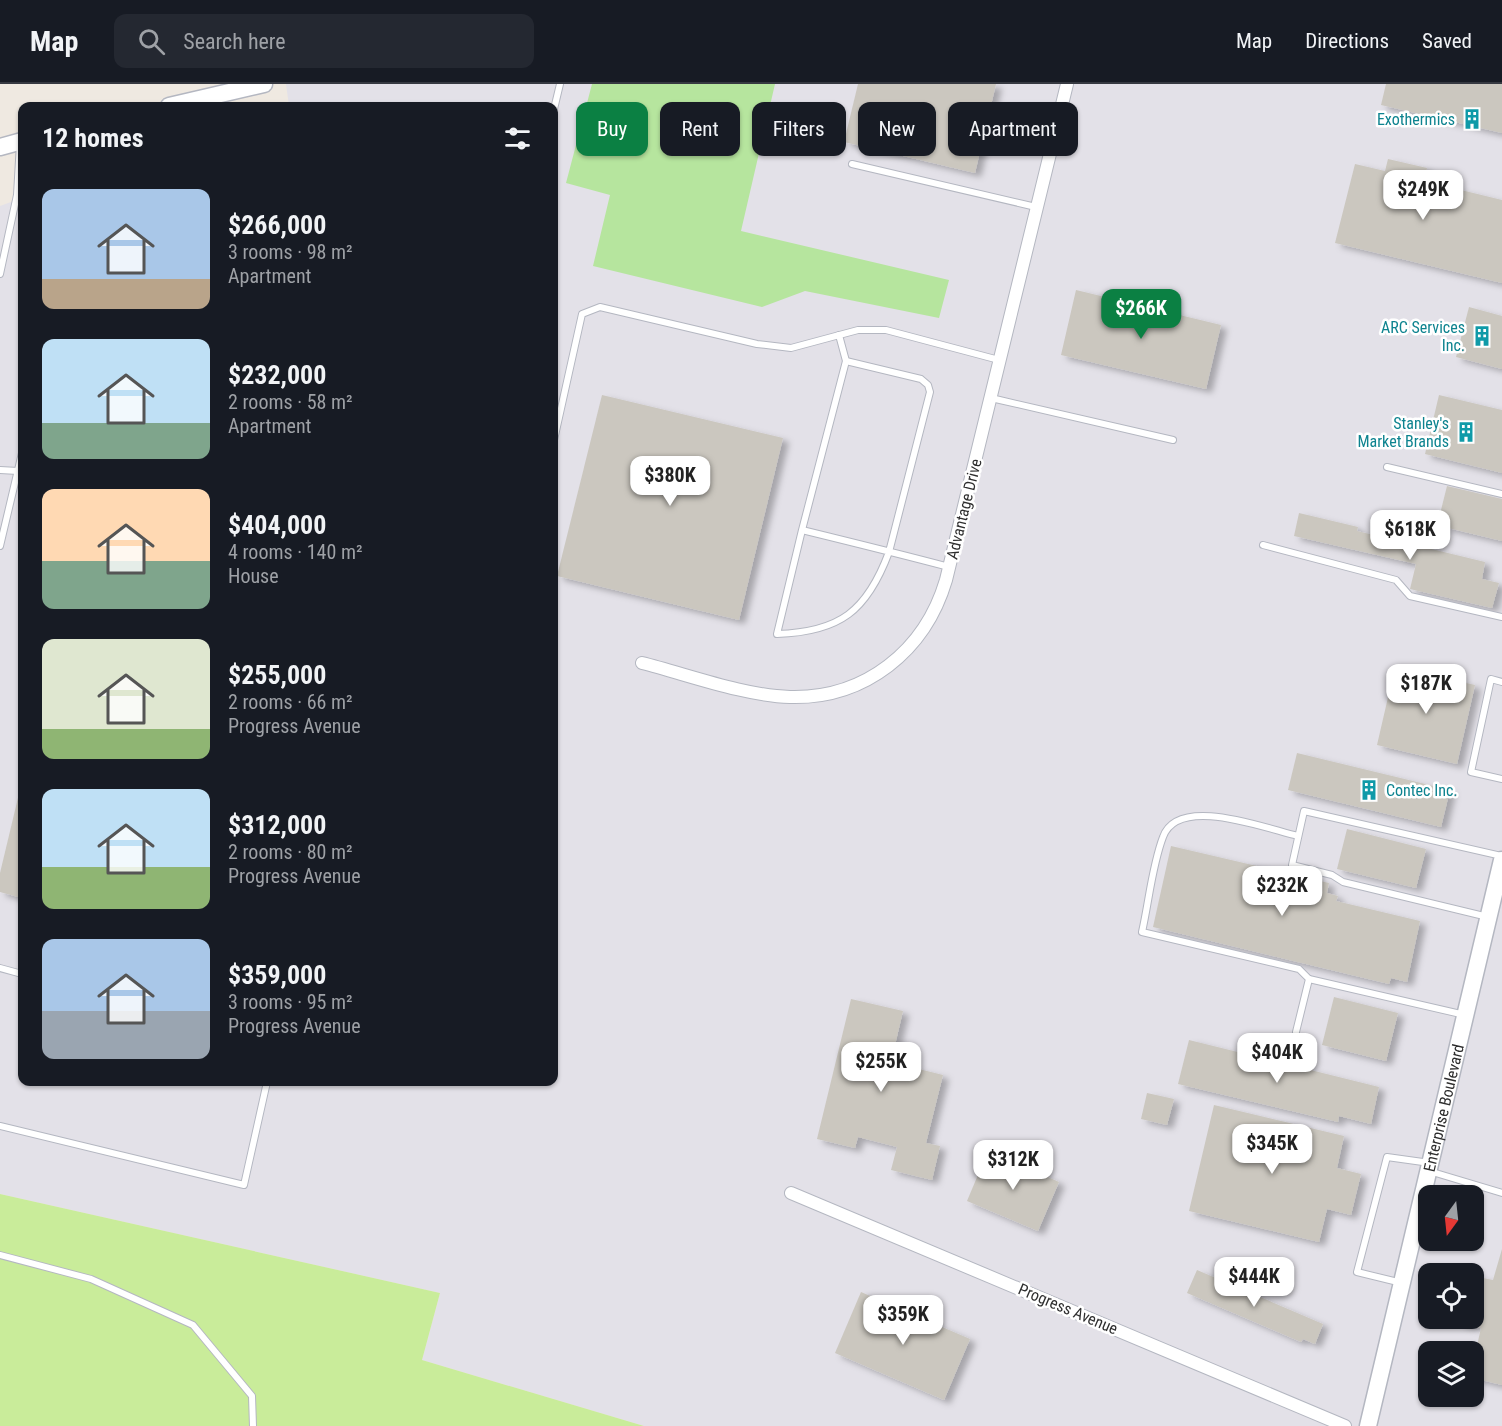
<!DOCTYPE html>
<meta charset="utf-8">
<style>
body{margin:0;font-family:"Roboto Condensed",sans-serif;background:#242831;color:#f1f3f6;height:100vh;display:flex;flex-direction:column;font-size:22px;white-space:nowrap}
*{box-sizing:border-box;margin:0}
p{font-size:20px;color:#9ea1a6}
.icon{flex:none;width:33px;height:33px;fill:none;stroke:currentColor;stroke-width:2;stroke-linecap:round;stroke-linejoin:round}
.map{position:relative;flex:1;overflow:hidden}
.sheet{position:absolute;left:18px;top:18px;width:540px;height:984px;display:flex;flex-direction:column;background:#171b24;border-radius:12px;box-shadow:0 2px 4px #0004}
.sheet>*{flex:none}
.banner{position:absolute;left:576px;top:18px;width:570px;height:54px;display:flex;gap:12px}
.needle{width:39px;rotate:195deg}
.tools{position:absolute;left:1418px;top:1101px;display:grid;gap:12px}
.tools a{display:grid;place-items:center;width:66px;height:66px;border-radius:12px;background:#171b24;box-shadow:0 2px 4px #0004;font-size:30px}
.price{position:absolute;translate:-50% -51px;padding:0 14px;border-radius:12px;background:#fff;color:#222;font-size:20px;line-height:39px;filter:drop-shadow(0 2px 3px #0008)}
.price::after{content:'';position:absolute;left:50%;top:36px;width:18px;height:14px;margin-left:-9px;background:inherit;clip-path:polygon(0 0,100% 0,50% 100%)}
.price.selected{background:#0b8043;color:#fff}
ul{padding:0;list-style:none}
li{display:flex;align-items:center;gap:18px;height:150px;padding:0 24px}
li span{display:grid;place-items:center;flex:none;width:168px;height:120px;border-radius:12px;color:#555}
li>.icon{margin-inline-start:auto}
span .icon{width:72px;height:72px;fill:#fffc;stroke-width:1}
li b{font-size:26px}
h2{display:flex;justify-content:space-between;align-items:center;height:72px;padding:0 24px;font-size:26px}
.chip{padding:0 21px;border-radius:12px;background:#171b24;box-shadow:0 2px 4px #0004;font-size:21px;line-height:54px}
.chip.selected{background:#0b8043;color:#fff}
header{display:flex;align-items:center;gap:36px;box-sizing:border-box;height:84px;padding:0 30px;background:#171b24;border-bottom:2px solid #363941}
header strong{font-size:28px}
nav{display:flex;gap:33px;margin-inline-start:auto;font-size:21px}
.search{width:420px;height:54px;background:#242831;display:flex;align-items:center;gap:15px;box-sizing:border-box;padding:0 21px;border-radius:12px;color:#9ea1a6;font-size:22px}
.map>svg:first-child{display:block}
.industrial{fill:#e3e1e8;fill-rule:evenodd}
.green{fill:#b6e59e}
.pitch{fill:#c9ec9a}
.building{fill:#cbc7bf;filter:url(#shadow)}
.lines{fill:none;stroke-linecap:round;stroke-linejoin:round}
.service-casing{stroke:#b4b7c1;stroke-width:8}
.minor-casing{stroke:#b4b7c1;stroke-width:14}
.tertiary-casing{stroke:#b4b7c1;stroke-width:19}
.service{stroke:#fff;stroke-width:6}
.minor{stroke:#fff;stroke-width:12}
.tertiary{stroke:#fff;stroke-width:16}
.labels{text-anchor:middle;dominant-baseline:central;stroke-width:5;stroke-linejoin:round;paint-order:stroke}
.culture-label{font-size:16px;fill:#0d838f;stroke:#fff;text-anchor:end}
.street-label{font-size:16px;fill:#2e2e2e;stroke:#fff}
</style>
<header>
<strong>Map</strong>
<div class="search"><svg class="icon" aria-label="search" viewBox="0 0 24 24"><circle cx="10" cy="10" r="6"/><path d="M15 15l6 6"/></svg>Search here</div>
<nav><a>Map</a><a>Directions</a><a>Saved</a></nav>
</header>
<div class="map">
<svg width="1502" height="1342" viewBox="0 0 1502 1342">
<defs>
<filter id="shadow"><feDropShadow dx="6" dy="4" stdDeviation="3" flood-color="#0004"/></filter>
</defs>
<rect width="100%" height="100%" fill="#efe9e1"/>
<path class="industrial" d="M286,0H1502V1342H644L422,1276L440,1209L0,1110V122L22,114V998H554V22H289ZM1428,1112H1473V1156H1428ZM1428,1190H1473V1234H1428ZM1428,1268H1473V1312H1428Z"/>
<path class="green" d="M592,0H775L741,147L949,196L939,234L805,207L762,223L593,182L610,111L566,99Z"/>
<path class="pitch" d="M0,1110L440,1209L422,1276L644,1342H0Z"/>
<g class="building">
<path d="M858,0H996L975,89L844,58Z"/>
<path d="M1386,0H1502V49L1381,21Z"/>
<path d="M1388,75L1427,84L1424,97L1502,116V199L1335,159L1355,80L1385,87Z"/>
<path d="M1076,206L1221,241L1206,305L1061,271Z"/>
<path d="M1469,223L1502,232V285L1456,273Z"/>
<path d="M602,311L783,354L739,536L557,492Z"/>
<path d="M1439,311L1502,326V389L1425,370Z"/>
<path d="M1447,402L1502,415V457L1444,443L1447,432L1440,430Z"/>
<path d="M1299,429L1358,443L1357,447L1485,478L1482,495L1499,499L1492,524L1410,505L1416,480L1294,452Z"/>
<path d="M1395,583L1475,601L1457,680L1377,661Z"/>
<path d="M1297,669L1450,706L1441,743L1288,706Z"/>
<path d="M22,697V814L0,808V789Z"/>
<path d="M1347,745L1426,765L1416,804L1337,785Z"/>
<path d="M1171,762L1329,799L1327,809L1338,812L1336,817L1420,837L1407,898L1391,894L1389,900L1153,843Z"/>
<path d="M1334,913L1398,929L1386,977L1322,961Z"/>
<path d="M851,915L903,927L891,978L943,991L926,1059L940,1062L932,1096L891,1086L897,1063L858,1053L855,1064L817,1055Z"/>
<path d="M1189,956L1379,1003L1371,1040L1339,1032L1338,1038L1178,1000Z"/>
<path d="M1147,1009L1174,1015L1167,1041L1141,1035Z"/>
<path d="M1214,1021L1344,1052L1337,1084L1361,1090L1351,1131L1327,1125L1319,1158L1189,1127Z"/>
<path d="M988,1067L1059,1098L1038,1147L967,1117Z"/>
<path d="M1502,1165V1301L1473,1294V1279L1481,1244L1459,1239L1460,1234H1473V1192L1493,1196Z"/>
<path d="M1197,1186L1323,1240L1315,1260L1303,1255L1301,1258L1187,1209Z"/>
<path d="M861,1208L970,1255L944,1316L835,1269Z"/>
</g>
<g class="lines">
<g class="service-casing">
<g id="service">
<path d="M554,25L560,0"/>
<path d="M852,80L1036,123"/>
<path d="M0,190L17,111L20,59"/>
<path d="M839,251L846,277"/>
<path d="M991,314L1173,356"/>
<path d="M554,356L582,230L600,223L757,260L791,264L858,246H886L999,276"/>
<path d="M1387,383L1502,410"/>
<path d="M0,386L18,387"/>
<path d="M802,446L846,277L921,295L928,301L930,308L889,468C867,527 840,548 777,550L802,446C851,458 900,470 949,483"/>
<path d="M1263,461L1396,496L1410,512L1502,533"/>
<path d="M0,462L22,369"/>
<path d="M1502,598L1491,595L1471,688L1502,695"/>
<path d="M1488,833L1343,798L1332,791L1292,781L1304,727L1502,772"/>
<path d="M0,884L22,890"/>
<path d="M1309,895L1465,931"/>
<path d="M1296,948L1309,895L1299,885L1142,848C1149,817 1152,782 1163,753C1178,710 1267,745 1298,752"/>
<path d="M0,1042L244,1101L267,998"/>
<path d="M1429,1087L1502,1109"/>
<path d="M0,1171L91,1195L193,1241L252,1312L253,1342"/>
<path d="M1402,1199L1357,1188L1387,1073L1430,1079"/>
</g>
</g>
<g class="minor-casing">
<g id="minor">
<path d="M642,579C686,590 745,612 790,613C865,615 925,567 946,496L1067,0"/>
<path d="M791,1109L1345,1342"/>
</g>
</g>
<g class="tertiary-casing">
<g id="tertiary">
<path d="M169,22L264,0"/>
<path d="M0,63L22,57"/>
<path id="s1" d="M1368,1342L1502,776"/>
</g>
</g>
<use href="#service" class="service"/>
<use href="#minor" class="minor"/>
<use href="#tertiary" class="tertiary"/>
</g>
<defs>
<g id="building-bare" transform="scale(1.62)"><path d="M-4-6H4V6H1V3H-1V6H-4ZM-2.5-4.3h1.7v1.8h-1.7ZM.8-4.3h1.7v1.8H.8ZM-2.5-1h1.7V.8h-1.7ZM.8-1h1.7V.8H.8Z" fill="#0f9aa8" stroke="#fff" stroke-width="2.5" paint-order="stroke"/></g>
</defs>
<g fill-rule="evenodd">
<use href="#building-bare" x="1472" y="35"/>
<use href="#building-bare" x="1482" y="252"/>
<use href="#building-bare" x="1466" y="348"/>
<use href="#building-bare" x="1369" y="706"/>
</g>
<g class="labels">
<g class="culture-label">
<text x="1455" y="35">Exothermics</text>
<text x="1465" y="243">ARC Services<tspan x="1465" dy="18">Inc.</tspan></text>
<text x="1449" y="339">Stanley's<tspan x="1449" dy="18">Market Brands</tspan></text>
<text x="1386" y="706" text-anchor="start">Contec Inc.</text>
</g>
<g class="street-label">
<text transform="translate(964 425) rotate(-76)">Advantage Drive</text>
<text stroke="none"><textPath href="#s1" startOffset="327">Enterprise Boulevard</textPath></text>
<text transform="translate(1068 1225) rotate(23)">Progress Avenue</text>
</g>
</g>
</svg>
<div class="tools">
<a><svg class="needle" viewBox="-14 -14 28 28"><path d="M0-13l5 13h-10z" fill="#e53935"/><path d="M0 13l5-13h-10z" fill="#9ea1a6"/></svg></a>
<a><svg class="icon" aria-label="locate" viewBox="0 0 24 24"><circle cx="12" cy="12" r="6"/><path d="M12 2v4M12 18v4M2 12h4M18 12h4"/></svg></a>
<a><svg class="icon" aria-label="layers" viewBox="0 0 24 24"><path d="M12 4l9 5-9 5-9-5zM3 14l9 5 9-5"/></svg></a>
</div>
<b class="price" style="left:1423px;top:137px">$249K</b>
<b class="price selected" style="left:1141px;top:256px">$266K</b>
<b class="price" style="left:670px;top:423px">$380K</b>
<b class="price" style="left:1410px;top:477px">$618K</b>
<b class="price" style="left:1426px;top:631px">$187K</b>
<b class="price" style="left:1282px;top:833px">$232K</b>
<b class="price" style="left:1277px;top:1000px">$404K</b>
<b class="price" style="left:881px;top:1009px">$255K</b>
<b class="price" style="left:1272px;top:1091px">$345K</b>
<b class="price" style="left:1013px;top:1107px">$312K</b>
<b class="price" style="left:1254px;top:1224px">$444K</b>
<b class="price" style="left:903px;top:1262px">$359K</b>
<div class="banner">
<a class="chip selected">Buy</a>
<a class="chip">Rent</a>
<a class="chip">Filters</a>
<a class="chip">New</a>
<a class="chip">Apartment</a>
</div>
<section class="sheet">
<h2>12 homes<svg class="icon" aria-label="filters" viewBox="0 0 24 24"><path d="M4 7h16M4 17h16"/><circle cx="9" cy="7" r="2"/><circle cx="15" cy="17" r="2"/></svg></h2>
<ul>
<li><span style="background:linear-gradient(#a9c7e8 75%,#b9a48a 0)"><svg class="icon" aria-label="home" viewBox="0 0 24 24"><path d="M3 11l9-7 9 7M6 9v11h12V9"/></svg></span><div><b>$266,000</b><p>3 rooms · 98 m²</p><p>Apartment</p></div></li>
<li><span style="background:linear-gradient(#bfe0f5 70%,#7fa58c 0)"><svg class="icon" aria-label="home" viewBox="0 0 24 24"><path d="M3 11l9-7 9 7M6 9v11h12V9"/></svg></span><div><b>$232,000</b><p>2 rooms · 58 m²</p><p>Apartment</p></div></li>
<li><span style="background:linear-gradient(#ffd9b3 60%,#7fa58c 0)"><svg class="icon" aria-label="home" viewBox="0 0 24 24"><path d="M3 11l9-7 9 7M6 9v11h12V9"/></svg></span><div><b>$404,000</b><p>4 rooms · 140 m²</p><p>House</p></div></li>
<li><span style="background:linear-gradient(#dfe7d0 75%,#8fb573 0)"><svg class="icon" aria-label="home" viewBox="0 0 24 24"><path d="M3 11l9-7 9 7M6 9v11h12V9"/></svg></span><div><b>$255,000</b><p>2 rooms · 66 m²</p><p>Progress Avenue</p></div></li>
<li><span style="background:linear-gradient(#bfe0f5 65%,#8fb573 0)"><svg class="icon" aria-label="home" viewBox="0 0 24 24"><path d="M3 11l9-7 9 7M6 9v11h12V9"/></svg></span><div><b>$312,000</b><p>2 rooms · 80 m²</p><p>Progress Avenue</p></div></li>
<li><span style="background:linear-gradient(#a9c7e8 60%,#9aa5b1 0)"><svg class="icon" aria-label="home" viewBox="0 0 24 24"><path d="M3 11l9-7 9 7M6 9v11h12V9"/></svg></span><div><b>$359,000</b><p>3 rooms · 95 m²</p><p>Progress Avenue</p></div></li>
</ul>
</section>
</div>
